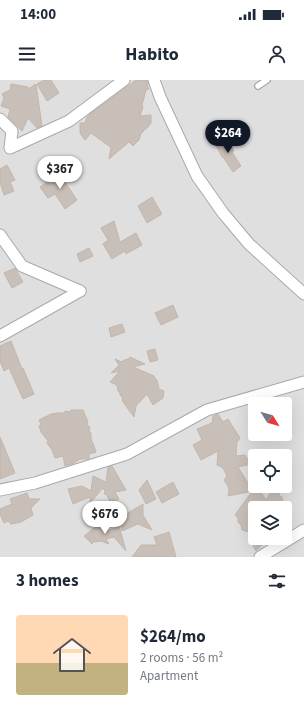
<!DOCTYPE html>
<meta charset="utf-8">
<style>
body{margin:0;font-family:"Source Sans 3",sans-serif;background:#f6f6f7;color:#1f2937;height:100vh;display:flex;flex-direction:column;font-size:15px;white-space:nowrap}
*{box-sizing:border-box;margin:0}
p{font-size:13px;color:#747a83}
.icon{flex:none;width:22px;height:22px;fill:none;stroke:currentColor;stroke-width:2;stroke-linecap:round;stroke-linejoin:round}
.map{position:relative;height:477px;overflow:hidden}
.panel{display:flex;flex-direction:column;background:#fff;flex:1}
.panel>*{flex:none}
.needle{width:26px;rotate:127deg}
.fabs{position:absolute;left:248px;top:317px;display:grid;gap:8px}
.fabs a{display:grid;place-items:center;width:44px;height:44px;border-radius:4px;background:#fff;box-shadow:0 4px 16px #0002;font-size:20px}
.price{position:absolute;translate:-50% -34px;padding:0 9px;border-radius:14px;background:#fff;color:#222;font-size:13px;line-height:26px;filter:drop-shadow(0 1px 2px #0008)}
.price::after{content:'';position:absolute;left:50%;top:24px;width:12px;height:9px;margin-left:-6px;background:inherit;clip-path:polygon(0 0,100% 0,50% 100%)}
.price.selected{background:#111827;color:#fff}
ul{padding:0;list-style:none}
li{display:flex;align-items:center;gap:12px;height:100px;padding:0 16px}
li span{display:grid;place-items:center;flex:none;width:112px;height:80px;border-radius:4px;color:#555}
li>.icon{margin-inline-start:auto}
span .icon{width:48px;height:48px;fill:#fffc;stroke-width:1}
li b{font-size:17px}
h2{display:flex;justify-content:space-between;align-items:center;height:48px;padding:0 16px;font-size:17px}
.status{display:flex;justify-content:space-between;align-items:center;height:28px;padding:0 20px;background:#fff;direction:ltr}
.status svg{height:11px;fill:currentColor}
header{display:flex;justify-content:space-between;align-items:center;height:52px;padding:0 16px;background:#fff;font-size:18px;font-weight:700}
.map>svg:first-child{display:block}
.residential{fill:#e0dfdf;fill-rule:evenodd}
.building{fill:#c7bfb8;stroke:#c4b6ab}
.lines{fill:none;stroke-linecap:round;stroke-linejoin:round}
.service-casing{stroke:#a9a9a9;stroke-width:8}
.minor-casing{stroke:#a9a9a9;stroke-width:13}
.service{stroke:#fff;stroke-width:5.5}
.minor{stroke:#fff;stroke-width:11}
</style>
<div class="status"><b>14:00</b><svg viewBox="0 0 49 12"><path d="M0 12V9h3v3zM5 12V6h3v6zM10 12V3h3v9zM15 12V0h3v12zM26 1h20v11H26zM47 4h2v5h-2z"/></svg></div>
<header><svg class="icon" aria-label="menu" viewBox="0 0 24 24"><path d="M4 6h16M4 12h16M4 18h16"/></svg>Habito<svg class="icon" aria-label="person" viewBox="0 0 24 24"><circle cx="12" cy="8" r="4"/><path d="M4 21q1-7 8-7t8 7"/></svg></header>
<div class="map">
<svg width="304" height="477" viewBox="0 0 304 477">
<rect width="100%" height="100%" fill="#f2efe9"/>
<path class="residential" d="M0,0H304V477H0ZM255,324H285V354H255ZM255,376H285V406H255ZM255,428H285V458H255Z"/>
<g class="building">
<path d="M44,0H51L59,13L47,21L37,4Z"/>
<path d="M136,0H147L148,5L147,6L149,9L146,10L142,25L143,27L140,36L151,35V43L147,48L144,50L143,52L141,53L139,60L133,66L129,62L109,79L111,68L109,66L91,53L85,60L80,53V43H85L87,37L90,34Z"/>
<path d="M11,4L28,7V9L36,4L42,46L37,48L28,38L22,51L8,37L10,29L1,26L4,18L2,14L10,10Z"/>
<path d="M226,57L234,71L232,72L241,86L233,92L223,77H222L215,63Z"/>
<path d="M7,85L15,100L10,102L14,111L4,115L0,102V89Z"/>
<path d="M64,93L68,101L65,102L77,120L65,129L55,114L48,118L40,107L53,98Z"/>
<path d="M152,117L162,134L147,143L138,126Z"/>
<path d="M114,141L120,162L136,153L142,165L126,174L125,171L112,179L103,164L108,160L101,148Z"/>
<path d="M89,168L93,176L80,182L77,174Z"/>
<path d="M15,188L23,202L12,208L4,193Z"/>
<path d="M173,225L178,237L161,245L155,233Z"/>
<path d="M122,244L125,252L111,257L109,248Z"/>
<path d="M11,261L22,289L23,288L34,314L23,319L9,288L4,291L0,281V266Z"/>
<path d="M155,269L158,280L150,282L147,271Z"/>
<path d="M130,277L145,284L133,287L154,296L156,300H157L159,309L164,311L163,318L153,325L147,314L136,326L134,337L123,322L122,317L120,315V313L118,311L117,305L110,302L120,291L111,293L119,285L115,279L122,282L124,280L129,279Z"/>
<path d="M71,330H83L88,342L87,344L90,348L89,351L91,353V359L94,366L96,372L89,374V379H80L74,383L65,386L63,376L55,378L52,370L47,363L48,361L41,352L39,346L41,344L39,340L51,334L57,333H63L66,331L69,332Z"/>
<path d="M218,334L223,342L228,339L240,358L237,362L236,376L245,375L251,384L238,387L253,411L228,416L229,410L228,406L224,400L227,396L223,388L217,385L218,371L201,380L193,365L202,360L197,349L212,343L213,336Z"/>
<path d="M0,357L15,393L0,399Z"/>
<path d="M112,386L126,410L115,412L119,419L111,423L106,414H104L105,411L103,408L90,423V417L73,424L68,409L82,406L91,411L93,396L106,402L108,387Z"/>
<path d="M147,400L156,419L146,424L139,410Z"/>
<path d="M173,402L179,414L162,423L156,412Z"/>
<path d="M256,406H257L266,420L274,406H280L279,416L282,417L283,428H255V454L242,450L241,445L238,442V438L235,435Z"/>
<path d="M27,413L29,419H40L31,428L33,435L21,442L11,444L8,441L4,443L0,434V429L12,424L10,419Z"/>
<path d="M143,424V435L152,450L138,444L122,451L119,438L125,430L126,434Z"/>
<path d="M99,444L103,451L111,450L119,446L126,471L114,457L106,459L109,464L101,461L95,462L94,461L92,464L84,456Z"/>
<path d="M169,452L176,477H132L141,465H157L154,457Z"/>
<path d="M249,458H268L256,471Z"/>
</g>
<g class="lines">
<g class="service-casing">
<path id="service" d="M258,6L267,0"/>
</g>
<g class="minor-casing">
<g id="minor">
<path d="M154,0L160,17L197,96L223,133L249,164L304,214"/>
<path d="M0,39L12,51L10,68L69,41L124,0"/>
<path d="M0,155L22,186L80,211"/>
<path d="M0,256L80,211"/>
<path d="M0,410L35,403L127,374L207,330L304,302"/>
<path d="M260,477L304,450"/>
</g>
</g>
<use href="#service" class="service"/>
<use href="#minor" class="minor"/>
</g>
</svg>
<div class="fabs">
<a><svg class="needle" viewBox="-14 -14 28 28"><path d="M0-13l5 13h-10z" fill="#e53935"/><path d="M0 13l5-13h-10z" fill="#747a83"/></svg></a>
<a><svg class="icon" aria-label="locate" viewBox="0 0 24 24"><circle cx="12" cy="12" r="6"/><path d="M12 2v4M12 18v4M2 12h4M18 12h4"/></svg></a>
<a><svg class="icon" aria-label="layers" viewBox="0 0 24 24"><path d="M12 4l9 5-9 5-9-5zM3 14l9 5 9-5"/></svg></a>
</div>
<b class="price selected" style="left:228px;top:74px">$264</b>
<b class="price" style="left:60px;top:110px">$367</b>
<b class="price" style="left:105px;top:455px">$676</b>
</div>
<section class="panel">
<h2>3 homes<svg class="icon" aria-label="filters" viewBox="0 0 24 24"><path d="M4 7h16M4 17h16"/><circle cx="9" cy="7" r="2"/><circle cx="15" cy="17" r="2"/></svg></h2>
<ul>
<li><span style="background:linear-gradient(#ffd9b3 60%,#c2b280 0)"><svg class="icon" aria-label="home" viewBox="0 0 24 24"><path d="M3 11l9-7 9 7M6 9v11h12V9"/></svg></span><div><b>$264/mo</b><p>2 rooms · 56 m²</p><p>Apartment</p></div></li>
</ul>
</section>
